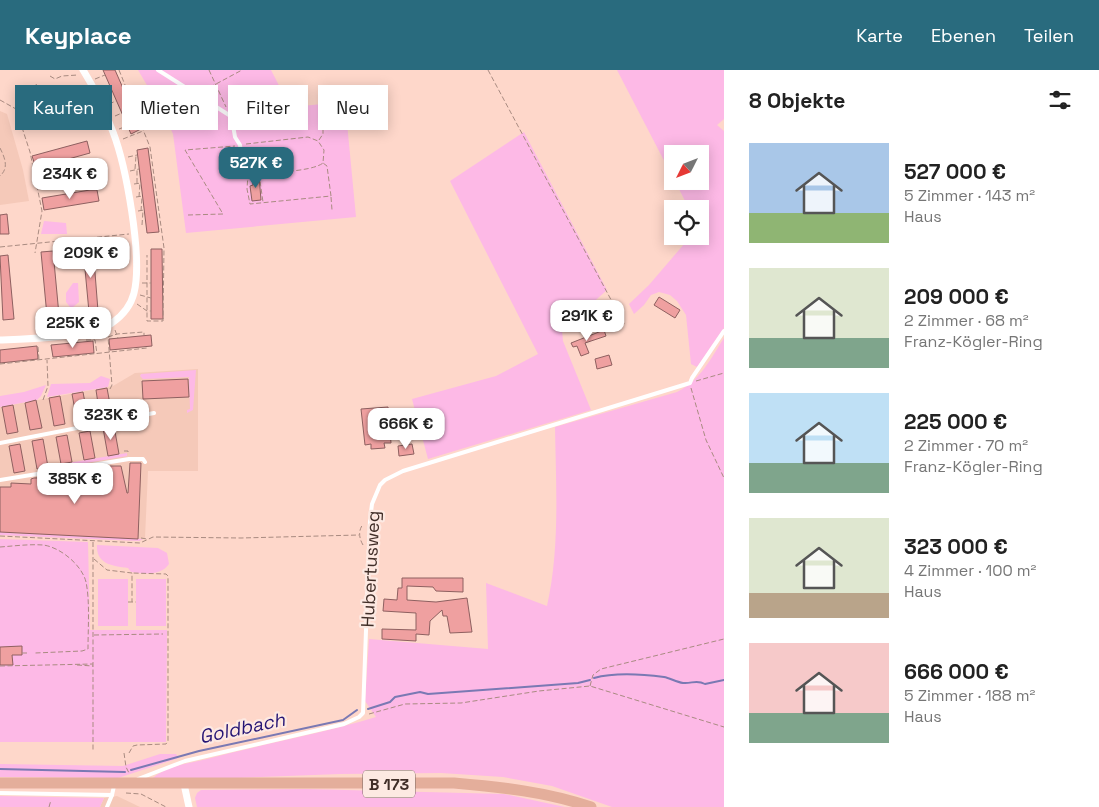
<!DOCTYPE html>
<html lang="de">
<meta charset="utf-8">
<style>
body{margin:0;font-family:"Space Grotesk",sans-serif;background:#f2f2f2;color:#222;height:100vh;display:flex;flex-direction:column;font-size:19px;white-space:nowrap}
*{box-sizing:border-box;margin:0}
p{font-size:16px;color:#767676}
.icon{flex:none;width:28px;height:28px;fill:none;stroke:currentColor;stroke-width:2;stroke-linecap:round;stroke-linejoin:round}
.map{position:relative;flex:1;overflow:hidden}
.side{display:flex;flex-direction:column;background:#fff;width:375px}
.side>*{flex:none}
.guide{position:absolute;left:15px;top:15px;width:475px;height:45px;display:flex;gap:10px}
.needle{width:32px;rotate:228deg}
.controls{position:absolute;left:664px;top:75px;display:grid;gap:10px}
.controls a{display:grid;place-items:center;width:45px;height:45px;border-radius:0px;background:#fff;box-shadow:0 2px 12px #0003;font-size:25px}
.price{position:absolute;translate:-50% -42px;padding:0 11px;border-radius:10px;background:#fff;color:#222;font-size:16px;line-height:32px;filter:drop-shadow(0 1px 2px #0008)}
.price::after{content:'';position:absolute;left:50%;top:30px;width:15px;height:11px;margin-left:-8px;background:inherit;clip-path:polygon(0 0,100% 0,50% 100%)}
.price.current{background:#296b7e;color:#fff}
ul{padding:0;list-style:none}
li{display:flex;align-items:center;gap:15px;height:125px;padding:0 25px}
li span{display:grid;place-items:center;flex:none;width:140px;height:100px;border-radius:0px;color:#555}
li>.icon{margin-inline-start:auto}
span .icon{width:60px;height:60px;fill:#fffc;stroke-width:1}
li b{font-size:21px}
h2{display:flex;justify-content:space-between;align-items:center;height:60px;padding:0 25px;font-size:21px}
.pill{padding:0 18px;border-radius:0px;background:#fff;box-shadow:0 2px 12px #0003;font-size:18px;line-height:45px}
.pill.current{background:#296b7e;color:#fff}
header{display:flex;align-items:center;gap:30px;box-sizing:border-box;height:70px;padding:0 25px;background:#296b7e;color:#fff}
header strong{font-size:24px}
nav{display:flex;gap:28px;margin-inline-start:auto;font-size:18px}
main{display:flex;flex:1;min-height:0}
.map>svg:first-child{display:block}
.built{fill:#f5c9b9}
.green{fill:#fdb9e6}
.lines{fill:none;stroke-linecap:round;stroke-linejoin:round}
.stream{stroke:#7a79b3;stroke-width:2}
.building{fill:#efa0a0;stroke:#8e6060}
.path{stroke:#a98b81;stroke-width:1;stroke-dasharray:5 2.5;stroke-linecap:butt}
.service{stroke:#fff;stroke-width:4}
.minor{stroke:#fff;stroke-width:7}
.primary{stroke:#e4ae9b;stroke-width:11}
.labels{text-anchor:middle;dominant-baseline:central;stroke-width:4.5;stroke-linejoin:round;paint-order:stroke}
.shield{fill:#fde9e2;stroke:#796660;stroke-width:1}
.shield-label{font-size:16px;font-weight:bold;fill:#412e28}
.street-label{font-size:18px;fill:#412e28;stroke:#fde9e2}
.water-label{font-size:19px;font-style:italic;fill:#251474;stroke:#fde9e2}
</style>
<header>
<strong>Keyplace</strong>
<nav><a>Karte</a><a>Ebenen</a><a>Teilen</a></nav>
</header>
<main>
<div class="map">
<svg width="724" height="737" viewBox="0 0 724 737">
<rect width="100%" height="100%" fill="#fed7ca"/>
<g class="built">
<path d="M0,41L7,44L23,100L29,131L0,135Z"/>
<path d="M198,299V401H148L145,468L139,471L0,465V337L113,316L135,303Z"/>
<path d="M117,726L140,737H100L104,728Z"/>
</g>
<g class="green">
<path d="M138,0H271L290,37L345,32L356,147L186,163L173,64L164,44Z"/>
<path d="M617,0H724V49L717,55L724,61V258L697,297L691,294L686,245L677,231L670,225L659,222L651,225L644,235L634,244L629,234L649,215L691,166H700V139H689L675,111H700V84H672V106Z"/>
<path d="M524,62L607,220L562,260L563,271L591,340L428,389L412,329L496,306L538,284L450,111Z"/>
<path d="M44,151L66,153L67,164H41Z"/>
<path d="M73,213H78L79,232L73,237H70L66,232V223Z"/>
<path d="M724,268V737H612L552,716L503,707L441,703L340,704L212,709L153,708C166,696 190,693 207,689C263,674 320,664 376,647L365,631L369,569L488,579L486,513L547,536C560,478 556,416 555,357L677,322C700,311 711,288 724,268Z"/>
<path d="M196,300L193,340L187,343V340L190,339L189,307L143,309L140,306L141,304Z"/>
<path d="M101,306L110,309L108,317L47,327L51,314L90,313Z"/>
<path d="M46,315L41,326L37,330L0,337V326L24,322Z"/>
<path d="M127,383V386L57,398L56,395Z"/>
<path d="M0,462L9,463L143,469L139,471L0,465Z"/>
<path d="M0,469L88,472L90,560H167L166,672H0Z"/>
<path d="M97,475L158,478L167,483L169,494C161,506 143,504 131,502L128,498C112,496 96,494 97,475Z"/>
<rect x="98" y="509" width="30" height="47"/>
<rect x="136" y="509" width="30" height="47"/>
<path d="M160,684H176L179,688L118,708L0,707V694L123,696Z"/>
<path d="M306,719L504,724L565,737H197L195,728L197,723L201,720Z"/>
<path d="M0,726L104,728L100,737H0Z"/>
</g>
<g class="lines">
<g class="stream">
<path d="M594,608C616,602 641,604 664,607C670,608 676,612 683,613C692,614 696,609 705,614L724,610"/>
<path d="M368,639L390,632L395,627L420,622L428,624L578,613L590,610"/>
<path d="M0,699L125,702"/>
<path d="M131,700L199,681L343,650L357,640"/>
</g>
</g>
<g class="building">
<path d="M103,0H115L141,59L131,64Z"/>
<path d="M74,25L77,35L24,55L20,44Z"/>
<path d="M87,71L90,83L36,98L32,86Z"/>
<path d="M148,78L159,162L147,163L137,80Z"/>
<path d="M252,106H259L261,130L252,131L250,116L253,115Z"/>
<path d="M90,120H97L99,131L44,140L42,128Z"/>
<path d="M7,144L9,164H0V145Z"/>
<path d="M93,177L98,241L89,242L83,178Z"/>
<path d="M151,179H162L163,249H151Z"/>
<path d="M53,181L59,245L47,246L41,182Z"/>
<path d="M8,185L14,249L3,250L0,186Z"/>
<path d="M659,227L680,240L675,248L654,235Z"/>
<path d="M604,260L606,266L585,273L589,283L581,286L577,276L573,277L571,273Z"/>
<path d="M151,265L152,276L110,280L109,269Z"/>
<path d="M93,271L94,283L53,287L51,275Z"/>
<path d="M37,276L38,289L0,293V280Z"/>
<path d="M609,285L612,295L597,299L595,289Z"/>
<path d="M188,309L189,327L143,329L142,311Z"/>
<path d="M107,318L112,345L100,347L96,320Z"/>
<path d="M83,322L88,349L77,351L72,324Z"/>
<path d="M60,326L65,354L54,356L49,328Z"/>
<path d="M36,330L42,358L30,360L25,333Z"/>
<path d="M13,335L18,362L7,364L2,337Z"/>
<path d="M388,337L391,373H384L385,378L371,379V374L365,375L361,339Z"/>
<path d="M114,356L119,384L108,386L103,358Z"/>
<path d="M90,361L95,388L84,390L79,363Z"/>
<path d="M67,365L72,392L61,394L56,367Z"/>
<path d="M43,369L48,397L37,399L32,371Z"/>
<path d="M20,374L25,401L14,403L9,376Z"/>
<path d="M412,374L414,384L399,386L398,376Z"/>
<path d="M130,393H141L138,469L0,462V417H11V413L31,414V409L34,408L70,407V402H73L90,403V400L110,401V396H121L127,423H128Z"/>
<path d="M402,508H463V522L436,521L433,517L407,516V530L436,532L467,528L472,562L450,563L447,546H443L442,540L430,551L429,565L416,564V571L382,569V559L416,560V543L383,541L384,529L397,530L398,518H402Z"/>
<path d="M22,576V585H12L13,595H0V577Z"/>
</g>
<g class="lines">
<g class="path">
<path d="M119,0L150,77L164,178L163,251H147V185"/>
<path d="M209,0L226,37"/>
<path d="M488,0L624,254"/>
<path d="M50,6L55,9L62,6L78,5"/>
<path d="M95,9L105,5"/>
<path d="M36,14L43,29"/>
<path d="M104,21L110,18"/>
<path d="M203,21L242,0"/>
<path d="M191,28L193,47"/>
<path d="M0,30L16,39L30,82L42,141L35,183"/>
<path d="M109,34L116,31"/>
<path d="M115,46L122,43"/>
<path d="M119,59L127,56"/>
<path d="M123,69L143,61"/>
<path d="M319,70L323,64V49"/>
<path d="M246,74L308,67L318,71L324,80L323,93L327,96L331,126L250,134L247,119L248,104"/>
<path d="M0,78C5,88 9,98 0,106"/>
<path d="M128,87L137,85"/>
<path d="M135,99L136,86"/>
<path d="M247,100L248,104C265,103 312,102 323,93"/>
<path d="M130,101L139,99"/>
<path d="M259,104L263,132"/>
<path d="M137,113V99"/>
<path d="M134,114L141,113"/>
<path d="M136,127L143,126"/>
<path d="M139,127L140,113"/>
<path d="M331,127L332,140"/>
<path d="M138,141L144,140"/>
<path d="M141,141L142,127"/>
<path d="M188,145L223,144L185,80L235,76"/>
<path d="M142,155L143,141"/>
<path d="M77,169V178"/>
<path d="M0,177L129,164"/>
<path d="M142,213H151"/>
<path d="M140,225L151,228"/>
<path d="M137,234L147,241H151"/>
<path d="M115,260L118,268"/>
<path d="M86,270H95L97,284"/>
<path d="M38,277L39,290"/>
<path d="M0,294L147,278"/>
<path d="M696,311L724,303"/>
<path d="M691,318L706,370L724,408"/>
<path d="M110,319L112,315L108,267L117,264L144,262V265"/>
<path d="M43,330L48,316L47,290"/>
<path d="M124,381H128V384"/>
<path d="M0,466L140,473L153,467L241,468L359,465"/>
<path d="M141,468L147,469"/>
<path d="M93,472V682"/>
<path d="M363,475C359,468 358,461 363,454"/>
<path d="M0,477C14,476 29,474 43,475C60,477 82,495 86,512C90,531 88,558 88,579L82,581L35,583"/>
<path d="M94,489L107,500L132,503V532"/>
<path d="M128,532H136"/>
<path d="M94,565L163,564"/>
<path d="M22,583H28"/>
<path d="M77,595L93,596"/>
<path d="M0,596L93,594"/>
<path d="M590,616L593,605L601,599L724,569"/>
<path d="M369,644L405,634L461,633L539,621L590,616L724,657"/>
<path d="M124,683L126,697L129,703"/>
<path d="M129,683L133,676L137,675L166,674L168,671V506L166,504L132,503"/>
<path d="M126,723L141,724L166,737"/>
<path d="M49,737L51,730"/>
</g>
<g class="service">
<path d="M158,0L229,45L232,49L235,67L240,75L243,96"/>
<path d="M0,373L154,343"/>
<path d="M0,410L129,389H143L145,392"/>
<path d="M138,709L185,691L344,654L359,647L363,643L370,450L372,434L380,415L385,410L403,401L690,313L692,308L724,261"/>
<path d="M0,723L112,725L114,716"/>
<path d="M107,737L112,725"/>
</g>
<g class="minor">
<path d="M0,270C27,269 91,267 112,253C122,246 131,235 134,223C143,187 126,96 113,62C105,41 95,19 83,0"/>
<path d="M184,714L189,737"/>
</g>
<path class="primary" d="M0,713H454C501,717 547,722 591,737"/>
</g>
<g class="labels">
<rect class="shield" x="363" y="700.5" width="52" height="27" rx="4"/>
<g class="shield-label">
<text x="389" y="714">B 173</text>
</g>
<g class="street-label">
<text transform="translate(370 499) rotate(-87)">Hubertusweg</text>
</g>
<g class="water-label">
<text transform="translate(242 658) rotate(-12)">Goldbach</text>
</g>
</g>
</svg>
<div class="controls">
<a><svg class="needle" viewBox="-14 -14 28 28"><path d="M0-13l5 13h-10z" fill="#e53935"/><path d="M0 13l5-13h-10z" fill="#767676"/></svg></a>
<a><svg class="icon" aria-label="locate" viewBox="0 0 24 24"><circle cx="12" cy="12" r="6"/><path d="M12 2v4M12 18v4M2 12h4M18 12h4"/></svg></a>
</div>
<b class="price current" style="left:256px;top:119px">527K €</b>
<b class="price" style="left:70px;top:130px">234K €</b>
<b class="price" style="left:91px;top:209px">209K €</b>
<b class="price" style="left:587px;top:272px">291K €</b>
<b class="price" style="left:73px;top:279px">225K €</b>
<b class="price" style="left:111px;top:371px">323K €</b>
<b class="price" style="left:406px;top:380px">666K €</b>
<b class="price" style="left:75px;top:435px">385K €</b>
<div class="guide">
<a class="pill current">Kaufen</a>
<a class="pill">Mieten</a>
<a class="pill">Filter</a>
<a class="pill">Neu</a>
</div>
</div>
<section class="side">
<h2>8 Objekte<svg class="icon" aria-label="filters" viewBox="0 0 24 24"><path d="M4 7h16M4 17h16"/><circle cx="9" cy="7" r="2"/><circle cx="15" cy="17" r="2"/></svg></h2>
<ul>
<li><span style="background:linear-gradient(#a9c7e8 70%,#8fb573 0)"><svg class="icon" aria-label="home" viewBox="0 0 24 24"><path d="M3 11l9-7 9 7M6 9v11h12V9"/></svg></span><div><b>527 000 €</b><p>5 Zimmer · 143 m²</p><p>Haus</p></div></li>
<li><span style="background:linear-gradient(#dfe7d0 70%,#7fa58c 0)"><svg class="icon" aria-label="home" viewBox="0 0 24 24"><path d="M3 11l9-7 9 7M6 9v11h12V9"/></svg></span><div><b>209 000 €</b><p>2 Zimmer · 68 m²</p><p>Franz-Kögler-Ring</p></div></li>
<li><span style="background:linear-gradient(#bfe0f5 70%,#7fa58c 0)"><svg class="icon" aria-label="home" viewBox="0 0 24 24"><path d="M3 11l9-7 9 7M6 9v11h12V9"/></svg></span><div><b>225 000 €</b><p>2 Zimmer · 70 m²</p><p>Franz-Kögler-Ring</p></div></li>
<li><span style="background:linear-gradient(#dfe7d0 75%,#b9a48a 0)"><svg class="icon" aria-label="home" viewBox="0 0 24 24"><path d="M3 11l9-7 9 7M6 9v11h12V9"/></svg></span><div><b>323 000 €</b><p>4 Zimmer · 100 m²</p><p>Haus</p></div></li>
<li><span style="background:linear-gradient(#f6c9c9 70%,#7fa58c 0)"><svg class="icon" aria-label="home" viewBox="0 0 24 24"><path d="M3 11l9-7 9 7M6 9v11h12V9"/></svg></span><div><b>666 000 €</b><p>5 Zimmer · 188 m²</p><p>Haus</p></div></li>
</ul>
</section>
</main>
